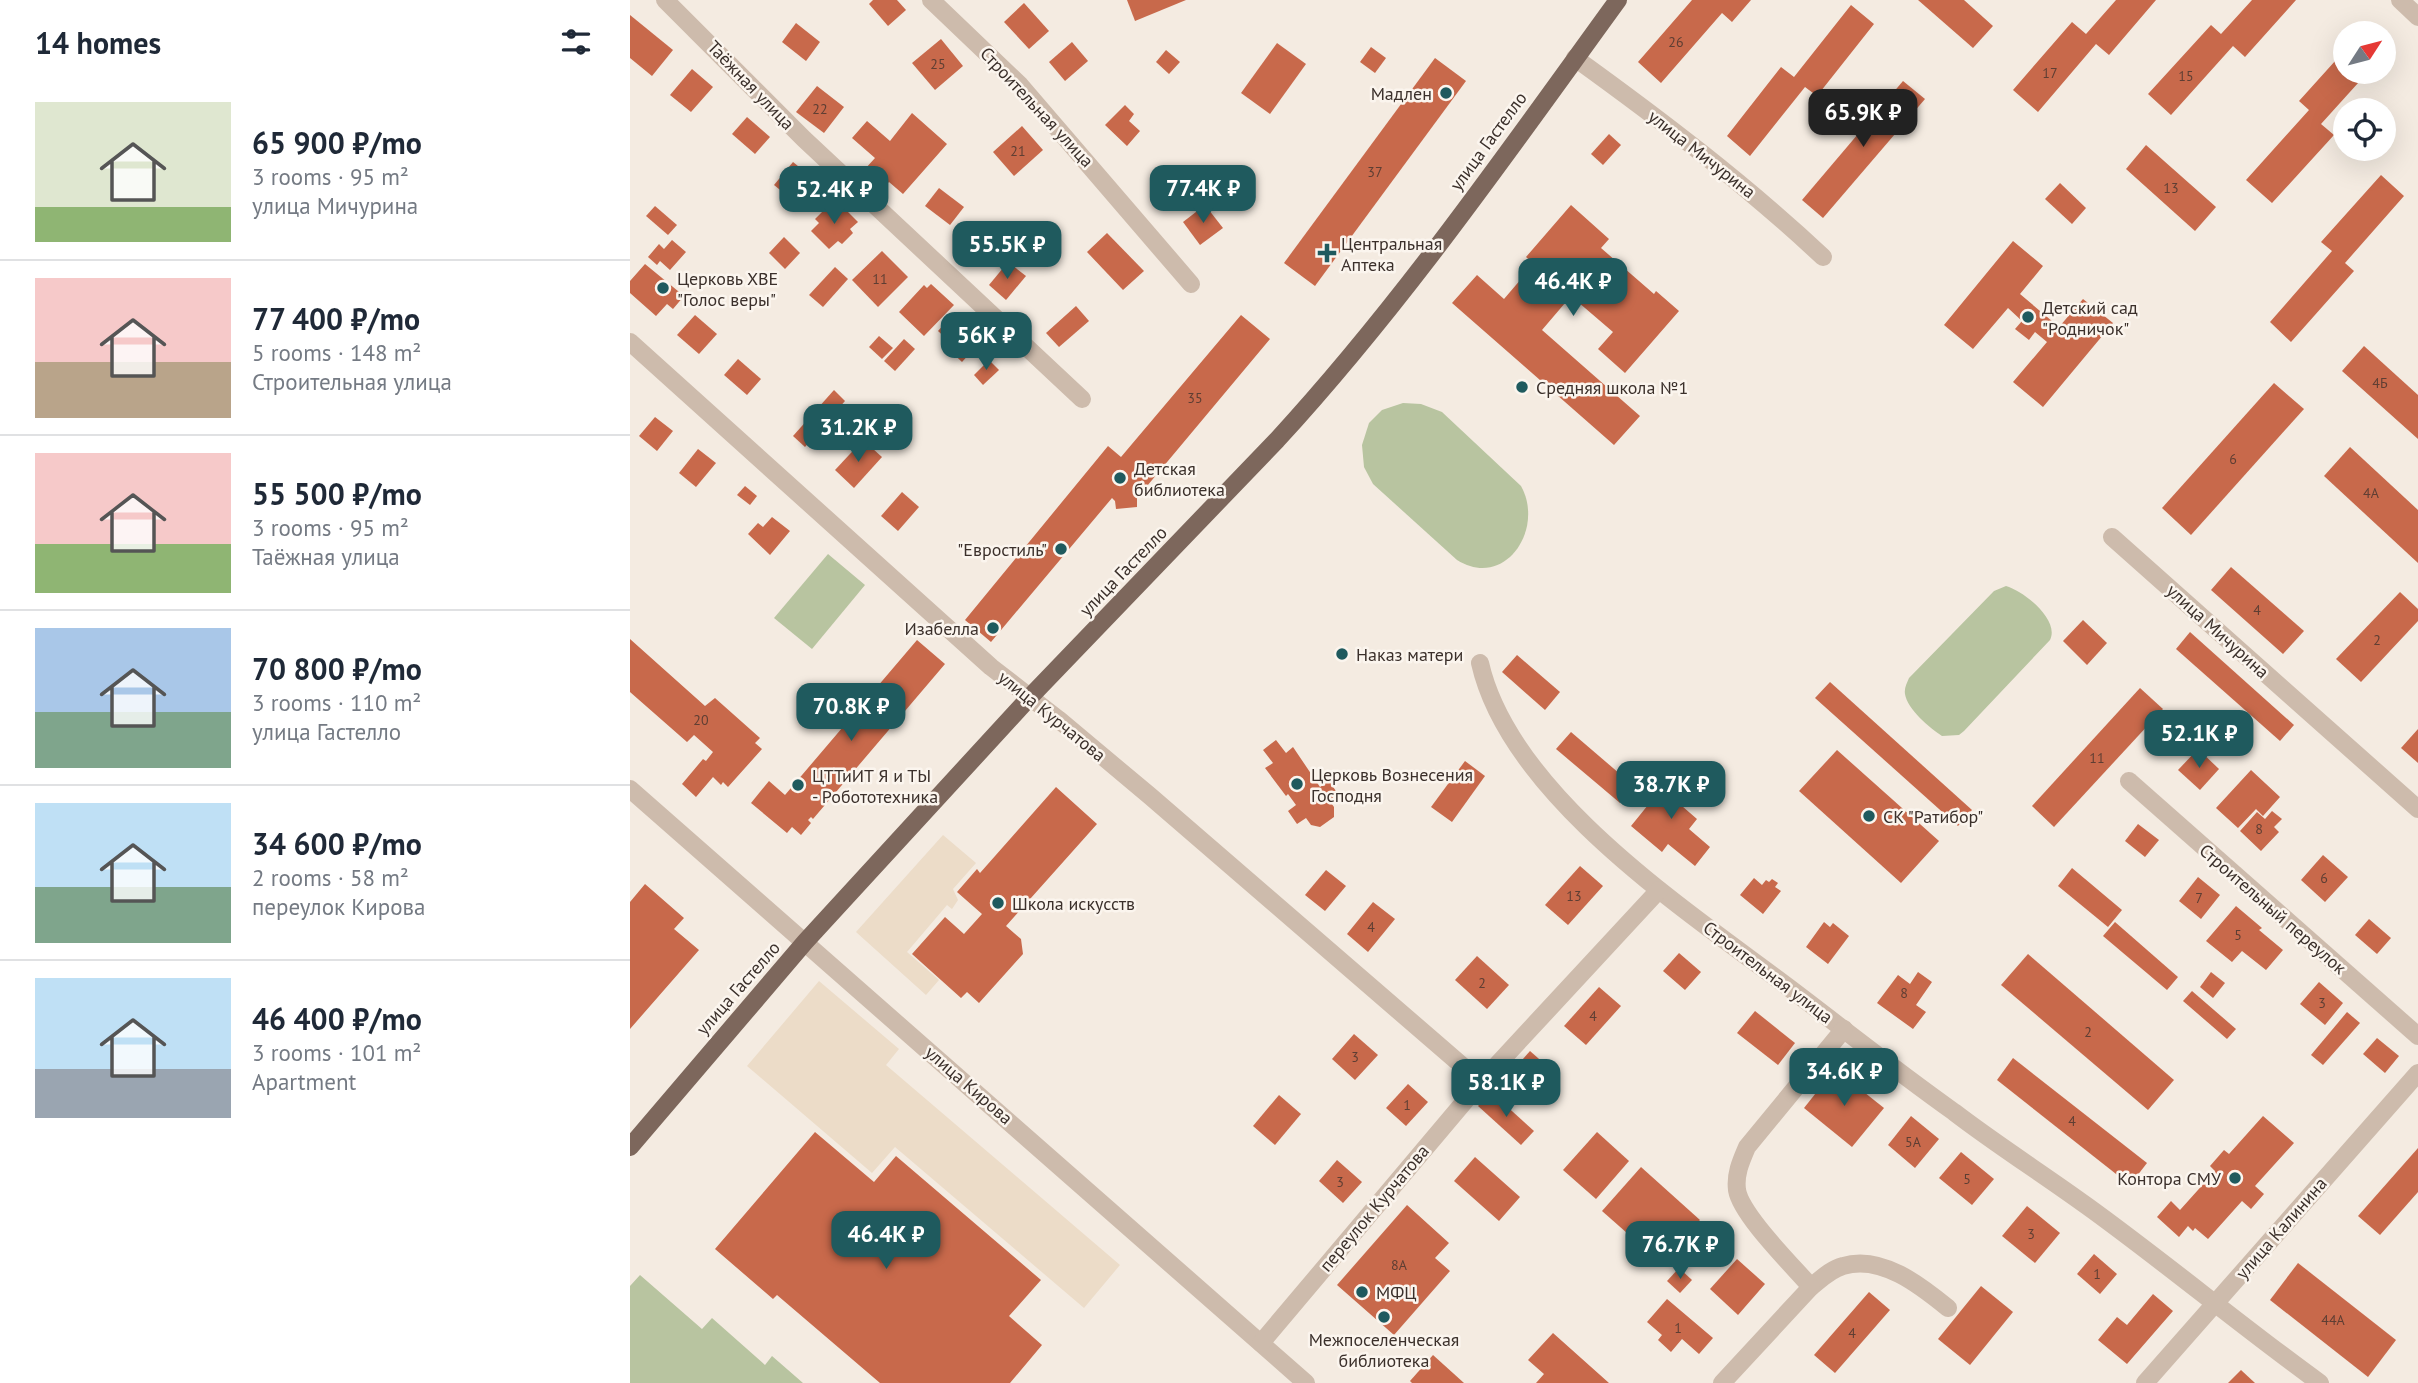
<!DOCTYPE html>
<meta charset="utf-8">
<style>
body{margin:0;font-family:"PT Sans",sans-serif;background:#f6f6f7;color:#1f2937;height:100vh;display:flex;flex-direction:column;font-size:26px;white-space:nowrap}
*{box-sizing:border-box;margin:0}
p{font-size:23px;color:#747a83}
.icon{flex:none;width:38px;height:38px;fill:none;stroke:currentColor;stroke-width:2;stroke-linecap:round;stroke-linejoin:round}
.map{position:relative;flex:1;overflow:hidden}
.panel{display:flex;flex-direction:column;background:#fff;width:630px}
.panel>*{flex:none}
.needle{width:46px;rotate:54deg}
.controls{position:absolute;left:1703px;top:21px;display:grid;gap:14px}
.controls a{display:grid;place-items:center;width:63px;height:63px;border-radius:50%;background:#fff;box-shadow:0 7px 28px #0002;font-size:35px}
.price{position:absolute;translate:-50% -60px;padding:0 16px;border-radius:14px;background:#1f5a5e;color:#fff;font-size:23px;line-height:46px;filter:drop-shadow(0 2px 4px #0008)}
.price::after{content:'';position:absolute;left:50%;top:42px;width:21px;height:16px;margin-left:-10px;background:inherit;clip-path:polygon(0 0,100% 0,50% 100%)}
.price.selected{background:#222;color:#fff}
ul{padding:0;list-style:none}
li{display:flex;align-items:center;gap:21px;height:175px;padding:0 35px}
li+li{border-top:2px solid #e0e1e3}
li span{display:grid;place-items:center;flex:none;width:196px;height:140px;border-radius:0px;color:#555}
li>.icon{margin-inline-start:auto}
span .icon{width:84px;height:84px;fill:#fffc;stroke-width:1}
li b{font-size:30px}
h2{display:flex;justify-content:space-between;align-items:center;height:84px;padding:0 35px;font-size:30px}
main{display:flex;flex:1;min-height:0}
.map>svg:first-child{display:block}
.green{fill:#b8c4a0}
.plaza{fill:#ecdcc8}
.building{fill:#c8694b}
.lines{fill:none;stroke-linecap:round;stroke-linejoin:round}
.minor{stroke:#cdbbac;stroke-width:18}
.major{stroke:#7d675c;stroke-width:18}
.poi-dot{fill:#1f5a5e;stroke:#fbf5ee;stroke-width:2.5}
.labels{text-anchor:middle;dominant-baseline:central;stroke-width:5;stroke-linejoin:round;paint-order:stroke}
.number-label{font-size:14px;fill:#5e3e33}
.street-label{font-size:18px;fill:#3b302b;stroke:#fbf5ee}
.poi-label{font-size:18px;fill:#3b302b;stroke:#fbf5ee;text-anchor:start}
</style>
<main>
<section class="panel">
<h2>14 homes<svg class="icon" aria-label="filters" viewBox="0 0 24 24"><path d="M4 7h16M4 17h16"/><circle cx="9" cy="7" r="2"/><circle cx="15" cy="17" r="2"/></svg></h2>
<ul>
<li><span style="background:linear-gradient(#dfe7d0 75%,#8fb573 0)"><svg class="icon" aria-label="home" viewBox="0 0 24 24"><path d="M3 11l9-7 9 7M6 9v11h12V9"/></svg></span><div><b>65 900 ₽/mo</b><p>3 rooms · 95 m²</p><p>улица Мичурина</p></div></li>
<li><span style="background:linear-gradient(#f6c9c9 60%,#b9a48a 0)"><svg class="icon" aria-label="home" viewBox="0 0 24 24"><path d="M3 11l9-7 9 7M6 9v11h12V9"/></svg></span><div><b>77 400 ₽/mo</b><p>5 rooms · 148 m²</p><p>Строительная улица</p></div></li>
<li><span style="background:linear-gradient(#f6c9c9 65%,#8fb573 0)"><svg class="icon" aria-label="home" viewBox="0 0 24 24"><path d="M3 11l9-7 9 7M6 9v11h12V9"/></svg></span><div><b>55 500 ₽/mo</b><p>3 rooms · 95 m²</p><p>Таёжная улица</p></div></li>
<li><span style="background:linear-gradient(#a9c7e8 60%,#7fa58c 0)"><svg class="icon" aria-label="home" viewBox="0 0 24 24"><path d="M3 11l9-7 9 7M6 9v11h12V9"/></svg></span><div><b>70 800 ₽/mo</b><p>3 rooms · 110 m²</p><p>улица Гастелло</p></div></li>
<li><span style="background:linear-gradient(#bfe0f5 60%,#7fa58c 0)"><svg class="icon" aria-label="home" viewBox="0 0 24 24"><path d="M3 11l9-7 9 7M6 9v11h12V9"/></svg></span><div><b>34 600 ₽/mo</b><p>2 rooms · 58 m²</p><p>переулок Кирова</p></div></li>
<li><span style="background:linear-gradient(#bfe0f5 65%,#9aa5b1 0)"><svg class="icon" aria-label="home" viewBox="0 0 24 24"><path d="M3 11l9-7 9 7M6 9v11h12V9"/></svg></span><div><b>46 400 ₽/mo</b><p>3 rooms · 101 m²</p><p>Apartment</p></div></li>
</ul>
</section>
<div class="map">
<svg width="1788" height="1383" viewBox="0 0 1788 1383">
<rect width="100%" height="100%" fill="#f4ebe1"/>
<g class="green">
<path d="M773,403L791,404L812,412L891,486C915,529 875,590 827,560L743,484L734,467L732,445L739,423L752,410Z"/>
<path d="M198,554L235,585L182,649L144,618Z"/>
<path d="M1376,586C1394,591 1430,620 1420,640L1334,731L1329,735L1312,736C1300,728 1277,709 1275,694C1274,688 1277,683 1279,678L1364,591Z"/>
<path d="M10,1275L72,1329L82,1318L135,1365L142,1356L173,1383H0V1286Z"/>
</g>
<g class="plaza">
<path d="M313,835L346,863L323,889L328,900L322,909L317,905L277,952L309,980L296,995L226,932Z"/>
<path d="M189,981L269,1049L256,1065L490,1265L454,1308L265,1147L242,1173L117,1066Z"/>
</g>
<g class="building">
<path d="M243,0H267L276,10L258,26L239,4Z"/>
<path d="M497,0H556L505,21Z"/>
<path d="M1062,0H1121L1102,22L1092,13L1031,83L1008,62Z"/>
<path d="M1288,0H1334L1363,26L1343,48Z"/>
<path d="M1486,0H1526L1479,55L1466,44L1408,112L1383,90L1442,22L1456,34Z"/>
<path d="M1622,0H1666L1615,57L1603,46L1541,115L1518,94L1581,25L1591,34Z"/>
<path d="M394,3L419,31L399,49L374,22Z"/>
<path d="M1221,5L1244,24L1187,96L1175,87L1120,156L1097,136L1151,67L1164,77Z"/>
<path d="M0,15L43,50L22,76L0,58Z"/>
<path d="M166,23L190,42L176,61L152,42Z"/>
<path d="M311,39L333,66L305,90L282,63Z"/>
<path d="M442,42L458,61L435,81L419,62Z"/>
<path d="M647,43L676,64L640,114L611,93Z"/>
<path d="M741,47L756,58L745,73L730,62Z"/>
<path d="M536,50L550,62L539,74L526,62Z"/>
<path d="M1715,50V72H1738L1691,124L1704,135L1642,203L1616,180L1679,110L1669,101Z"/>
<path d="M805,58L836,81L685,286L654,263Z"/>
<path d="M62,69L83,87L61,112L40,95Z"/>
<path d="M1273,81L1295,99L1193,218L1172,200Z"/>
<path d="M187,86L214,107L194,133L166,112Z"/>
<path d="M495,105L504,114L499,121L510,131L497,146L475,125Z"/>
<path d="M282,113L317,144L273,194L259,182L255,186L235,169L245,158L222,138L237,121L260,141Z"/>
<path d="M117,117L140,137L125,154L102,134Z"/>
<path d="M392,126L413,150L384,176L363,152Z"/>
<path d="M979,134L991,145L973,165L961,154Z"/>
<path d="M1516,145L1586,207L1565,231L1496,169Z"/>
<path d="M163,162L189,183L170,206L144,185Z"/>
<path d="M1751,175L1774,196L1715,263L1724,271L1661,342L1640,322L1702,251L1691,242Z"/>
<path d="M1430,183L1456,208L1442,224L1415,199Z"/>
<path d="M309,188L334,207L320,225L295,206Z"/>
<path d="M209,203L228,222L220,229L223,233L212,244L208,241L199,249L181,231L189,223L185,219L196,208L200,212Z"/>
<path d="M575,205L593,228L570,245L553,222Z"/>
<path d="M941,205L979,239L971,248L1024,294L1026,291L1049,311L995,373L968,349L983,332L941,296L912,330L1010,416L984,445L822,303L847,275L874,299L904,264L896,257Z"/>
<path d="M25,206L47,225L38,235L16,216Z"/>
<path d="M477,233L514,271L493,290L457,252Z"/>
<path d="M154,237L170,253L155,269L139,253Z"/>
<path d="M42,240L56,252L40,270L30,261L27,265L18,257L29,244L34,249Z"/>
<path d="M1383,241L1413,266L1390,294L1429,327L1453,299L1483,323L1413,407L1383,382L1417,342L1405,332L1399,340L1385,329L1392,321L1378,308L1343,349L1314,325Z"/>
<path d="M252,251L278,277L248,307L222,280Z"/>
<path d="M378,262L396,276L376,300L359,285Z"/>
<path d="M15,264L54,296L43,309L37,304L26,316L0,293V281Z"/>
<path d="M205,267L218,279L193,307L179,295Z"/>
<path d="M301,284L324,305L294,336L269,312L294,285L297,288Z"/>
<path d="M446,306L459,321L429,347L416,333Z"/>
<path d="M323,314L353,339L332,362L315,346L320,342L308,331Z"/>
<path d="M65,315L87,334L69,354L47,335Z"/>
<path d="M611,315L640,339L507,498V507L486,509L485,501L482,498L361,642L335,620L478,446L491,457Z"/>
<path d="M249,336L263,348L252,359L239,347Z"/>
<path d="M274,339L285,349L265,371L254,361Z"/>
<path d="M1734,346L1788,395V439L1712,371Z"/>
<path d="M108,359L131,379L117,395L94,375Z"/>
<path d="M359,360L369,370L353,385L344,375Z"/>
<path d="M1644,383L1674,409L1561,535L1532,508Z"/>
<path d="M204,390L215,401L175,447L163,436Z"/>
<path d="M25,417L43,431L27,451L9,436Z"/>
<path d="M233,440L252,457L224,488L205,470Z"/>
<path d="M1720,447L1788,510V563L1694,476Z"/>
<path d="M68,449L86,463L66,487L49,473Z"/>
<path d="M115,486L127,496L120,505L107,495Z"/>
<path d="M272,492L289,507L268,531L251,516Z"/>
<path d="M142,517L160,531L140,555L118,534L128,523L133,527Z"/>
<path d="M1601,567L1674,631L1653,654L1581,590Z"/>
<path d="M1770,592L1788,609V621L1731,682L1706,659Z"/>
<path d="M1453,620L1477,643L1457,665L1433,641Z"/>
<path d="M1560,632L1664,725L1650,741L1546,649Z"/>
<path d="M0,639L75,706L85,698L130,738L125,743L132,749L98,787L93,782L91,785L83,777L66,797L52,784L73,759L76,761L83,752L64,735L57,742L0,692Z"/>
<path d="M287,640L315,664L183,819L181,817L178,820L181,823L171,835L162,827L157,833L121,803L139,781L155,795Z"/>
<path d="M887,655L930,692L915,710L872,672Z"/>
<path d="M1200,682L1342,810L1328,826L1185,698Z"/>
<path d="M1510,688L1533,709L1424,827L1402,806Z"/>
<path d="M1788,729V763L1771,748Z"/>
<path d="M941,732L1004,786L990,803L926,749Z"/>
<path d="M646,740L656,753L663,747L690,787L699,781L708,794L699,800L704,807V817L690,827L681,825L676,818L667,824L658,811L666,805L658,794L656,796L635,768L643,763L633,750Z"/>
<path d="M1568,749L1589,769L1570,790L1548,770Z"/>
<path d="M1207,750L1309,841L1271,883L1169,791Z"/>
<path d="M835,761L855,776L822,822L801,807Z"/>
<path d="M1048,768L1062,779L1045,800L1067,819L1059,829L1080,847L1065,866L1038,844L1032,852L1001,826Z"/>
<path d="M1621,770L1650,797L1633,816L1626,809L1608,828L1586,808Z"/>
<path d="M426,787L467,824L376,926L391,939L393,954L349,1003L337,992L331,998L282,954L315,917L334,934L352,914L327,892L347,869L350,873Z"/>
<path d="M1642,811L1652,819L1644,827L1649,832L1631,851L1610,831L1627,812L1635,819Z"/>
<path d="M1508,824L1529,840L1515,857L1495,841Z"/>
<path d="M1693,855L1718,877L1695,902L1671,880Z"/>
<path d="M950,866L973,886L938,925L915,905Z"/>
<path d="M1442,868L1492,910L1478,927L1428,886Z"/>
<path d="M696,870L716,886L695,911L675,895Z"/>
<path d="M1568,877L1590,895L1571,919L1549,901Z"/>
<path d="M1124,878L1132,885L1136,880L1139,882L1142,879L1148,883L1145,887L1151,891L1133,914L1110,895Z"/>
<path d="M15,884L54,918L44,929L69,950L0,1029V902Z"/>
<path d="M743,902L765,919L738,952L717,934Z"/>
<path d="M1606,906L1632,928L1629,930L1653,950L1636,970L1612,951L1602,962L1576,941Z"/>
<path d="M1739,919L1761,938L1747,954L1725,935Z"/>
<path d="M1194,922L1200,927L1203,923L1219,936L1198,964L1176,947Z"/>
<path d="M1485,922L1548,977L1537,990L1473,936Z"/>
<path d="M1049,953L1071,972L1055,990L1033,971Z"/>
<path d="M1398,954L1544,1080L1518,1110L1371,985Z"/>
<path d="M847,956L879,985L857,1009L825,980Z"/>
<path d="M1288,972L1302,982L1286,1005L1296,1012L1283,1029L1247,1003L1268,975L1280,984Z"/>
<path d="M1581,972L1595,983L1583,998L1570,987Z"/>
<path d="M1689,982L1713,1003L1695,1025L1670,1004Z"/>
<path d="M969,987L991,1006L956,1045L934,1026Z"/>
<path d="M1562,991L1606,1029L1597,1039L1553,1001Z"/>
<path d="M1125,1011L1165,1043L1148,1065L1107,1033Z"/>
<path d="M1717,1012L1730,1023L1693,1065L1681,1055Z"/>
<path d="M724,1034L748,1055L725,1080L702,1059Z"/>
<path d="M1747,1038L1769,1056L1755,1073L1733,1054Z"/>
<path d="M900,1051L925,1073L903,1097L878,1076Z"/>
<path d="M1383,1058L1517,1163L1500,1185L1367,1080Z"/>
<path d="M1205,1069L1254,1108L1222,1147L1174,1108Z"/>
<path d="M778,1084L798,1102L776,1126L756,1108Z"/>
<path d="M861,1092L904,1131L891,1145L848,1106Z"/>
<path d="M649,1095L671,1114L645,1145L623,1126Z"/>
<path d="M1281,1116L1309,1139L1285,1168L1258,1145Z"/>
<path d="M1633,1116L1664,1143L1625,1186L1634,1194L1621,1209L1612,1201L1578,1239L1565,1228L1563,1231L1558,1226L1549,1237L1527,1217L1541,1201L1550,1210L1585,1171L1580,1166L1594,1150L1599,1154Z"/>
<path d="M185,1132L244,1182L266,1156L411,1280L379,1316L412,1345L380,1383H250L147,1295L143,1299L85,1249Z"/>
<path d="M967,1132L999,1161L966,1199L933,1170Z"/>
<path d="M1788,1148V1192L1750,1235L1728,1216Z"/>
<path d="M1331,1152L1364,1179L1342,1205L1309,1178Z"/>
<path d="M845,1157L890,1197L869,1221L824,1181Z"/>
<path d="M707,1160L732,1182L713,1203L689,1181Z"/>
<path d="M1011,1167L1070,1220L1031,1263L972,1211Z"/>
<path d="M777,1205L819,1243L805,1258L820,1271L764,1335L707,1285Z"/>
<path d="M1397,1206L1430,1233L1405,1263L1372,1236Z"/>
<path d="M1464,1254L1487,1274L1470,1294L1447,1274Z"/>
<path d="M1107,1259L1135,1284L1108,1315L1080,1289Z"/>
<path d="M1668,1263L1766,1340L1738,1377L1640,1300Z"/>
<path d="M1049,1268L1062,1280L1050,1293L1037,1281Z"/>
<path d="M1351,1286L1383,1312L1340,1365L1308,1339Z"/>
<path d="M1239,1292L1260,1310L1205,1373L1184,1355Z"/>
<path d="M1523,1294L1543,1311L1497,1364L1468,1340L1487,1317L1497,1325Z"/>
<path d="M1037,1299L1083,1338L1069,1354L1052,1339L1041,1352L1028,1340L1032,1335L1017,1322Z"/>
<path d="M923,1333L979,1383H906L914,1374L898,1360Z"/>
<path d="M803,1355L834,1383H782L780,1381Z"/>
<path d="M1611,1370L1625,1383H1598Z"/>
</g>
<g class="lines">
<g class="minor">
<path d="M35,0L174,139L452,399"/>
<path d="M301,0L390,85L561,284"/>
<path d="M1770,0L1788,17"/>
<path d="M945,58C1031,120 1115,184 1193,257"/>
<path d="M0,342L361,667L428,719L520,796L851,1082"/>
<path d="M1482,537L1788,809"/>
<path d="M850,663C880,796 1059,912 1162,990C1216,1031 1269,1073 1324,1112C1367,1145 1413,1174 1457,1206C1536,1263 1611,1326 1690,1383"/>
<path d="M1499,781L1788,1036"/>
<path d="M0,789L676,1383"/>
<path d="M1181,1287C1191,1279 1201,1269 1213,1266C1251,1254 1291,1286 1318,1308"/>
<path d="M631,1343L851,1082L1029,890"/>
<path d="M1092,1383L1181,1287C1163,1266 1111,1215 1107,1190C1105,1174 1111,1161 1117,1147L1214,1029"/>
<path d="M1515,1383L1788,1073"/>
</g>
<path class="major" d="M0,1147L175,942L399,698L647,440C772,304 879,150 988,0"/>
</g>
<g class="poi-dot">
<circle cx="816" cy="93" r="7"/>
<path d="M693.5 242.5h7v7h7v7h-7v7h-7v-7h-7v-7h7z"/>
<circle cx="33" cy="288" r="7"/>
<circle cx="1398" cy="317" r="7"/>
<circle cx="892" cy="387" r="7"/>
<circle cx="490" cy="478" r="7"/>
<circle cx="431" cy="549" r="7"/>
<circle cx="363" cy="628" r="7"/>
<circle cx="712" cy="654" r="7"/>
<circle cx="667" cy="784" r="7"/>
<circle cx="168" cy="785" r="7"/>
<circle cx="1239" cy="816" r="7"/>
<circle cx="368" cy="903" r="7"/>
<circle cx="1605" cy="1178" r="7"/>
<circle cx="732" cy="1292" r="7"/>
<circle cx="754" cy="1317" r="7"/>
</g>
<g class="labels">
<g class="number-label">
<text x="1046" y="42">26</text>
<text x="308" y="64">25</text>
<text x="1420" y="73">17</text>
<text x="1556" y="76">15</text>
<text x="190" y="109">22</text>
<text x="388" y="151">21</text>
<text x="745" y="172">37</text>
<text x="1541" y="188">13</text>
<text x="250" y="279">11</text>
<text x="1750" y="383">4Б</text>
<text x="565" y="398">35</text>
<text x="1603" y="459">6</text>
<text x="1741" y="493">4А</text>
<text x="1627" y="610">4</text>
<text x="1747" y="640">2</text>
<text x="71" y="720">20</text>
<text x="1467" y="758">11</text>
<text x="1629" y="829">8</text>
<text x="1694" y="878">6</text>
<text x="944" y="896">13</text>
<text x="1569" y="898">7</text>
<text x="741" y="927">4</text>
<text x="1608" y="935">5</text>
<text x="852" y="983">2</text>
<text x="1274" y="993">8</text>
<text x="1692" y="1003">3</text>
<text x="963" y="1016">4</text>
<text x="1458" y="1032">2</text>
<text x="725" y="1057">3</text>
<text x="777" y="1105">1</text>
<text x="1442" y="1121">4</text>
<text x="1283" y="1142">5А</text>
<text x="1337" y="1179">5</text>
<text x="710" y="1182">3</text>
<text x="1401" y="1234">3</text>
<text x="769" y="1265">8А</text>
<text x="1467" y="1274">1</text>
<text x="1703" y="1320">44А</text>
<text x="1048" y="1328">1</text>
<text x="1222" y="1333">4</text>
</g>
<g class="street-label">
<text transform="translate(121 85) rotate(46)">Таёжная улица</text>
<text transform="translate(407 107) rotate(47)">Строительная улица</text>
<text transform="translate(858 141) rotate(-54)">улица Гастелло</text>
<text transform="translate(1072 154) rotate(38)">улица Мичурина</text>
<text transform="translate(493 571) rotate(-46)">улица Гастелло</text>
<text transform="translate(1588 631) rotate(42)">улица Мичурина</text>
<text transform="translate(422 716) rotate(39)">улица Курчатова</text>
<text transform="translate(1643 909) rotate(41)">Строительный переулок</text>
<text transform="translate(1138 972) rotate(37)">Строительная улица</text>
<text transform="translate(108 988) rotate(-49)">улица Гастелло</text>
<text transform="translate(339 1085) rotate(41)">улица Кирова</text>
<text transform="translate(744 1208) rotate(-50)">переулок Курчатова</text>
<text transform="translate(1651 1228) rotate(-49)">улица Калинина</text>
</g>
<g class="poi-label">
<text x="802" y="93" text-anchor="end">Мадлен</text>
<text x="711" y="243">Центральная<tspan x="711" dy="21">Аптека</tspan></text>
<text x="47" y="278">Церковь ХВЕ<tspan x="47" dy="21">"Голос веры"</tspan></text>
<text x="1412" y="307">Детский сад<tspan x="1412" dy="21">"Родничок"</tspan></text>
<text x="906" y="387">Средняя школа №1</text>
<text x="504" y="468">Детская<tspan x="504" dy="21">библиотека</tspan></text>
<text x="417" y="549" text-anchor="end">"Евростиль"</text>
<text x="349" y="628" text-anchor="end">Изабелла</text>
<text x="726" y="654">Наказ матери</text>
<text x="681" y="774">Церковь Вознесения<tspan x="681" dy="21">Господня</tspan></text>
<text x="182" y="775">ЦТТиИТ Я и ТЫ<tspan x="182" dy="21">- Робототехника</tspan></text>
<text x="1253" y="816">СК "Ратибор"</text>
<text x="382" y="903">Школа искусств</text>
<text x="1591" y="1178" text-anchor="end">Контора СМУ</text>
<text x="746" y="1292">МФЦ</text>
<text x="754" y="1339" text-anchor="middle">Межпоселенческая<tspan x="754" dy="21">библиотека</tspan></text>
</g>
</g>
</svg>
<div class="controls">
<a><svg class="needle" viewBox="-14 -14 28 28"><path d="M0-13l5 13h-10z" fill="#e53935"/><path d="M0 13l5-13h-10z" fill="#747a83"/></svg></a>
<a><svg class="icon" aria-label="locate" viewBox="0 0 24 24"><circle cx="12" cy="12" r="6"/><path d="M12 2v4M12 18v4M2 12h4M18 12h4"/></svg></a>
</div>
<b class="price selected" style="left:1233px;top:149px">65.9K ₽</b>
<b class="price" style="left:573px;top:225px">77.4K ₽</b>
<b class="price" style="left:204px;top:226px">52.4K ₽</b>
<b class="price" style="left:377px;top:281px">55.5K ₽</b>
<b class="price" style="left:943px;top:318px">46.4K ₽</b>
<b class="price" style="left:356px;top:372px">56K ₽</b>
<b class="price" style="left:228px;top:464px">31.2K ₽</b>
<b class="price" style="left:221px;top:743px">70.8K ₽</b>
<b class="price" style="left:1569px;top:770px">52.1K ₽</b>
<b class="price" style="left:1041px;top:821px">38.7K ₽</b>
<b class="price" style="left:1214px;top:1108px">34.6K ₽</b>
<b class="price" style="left:876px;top:1119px">58.1K ₽</b>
<b class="price" style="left:256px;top:1271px">46.4K ₽</b>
<b class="price" style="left:1050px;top:1281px">76.7K ₽</b>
</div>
</main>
